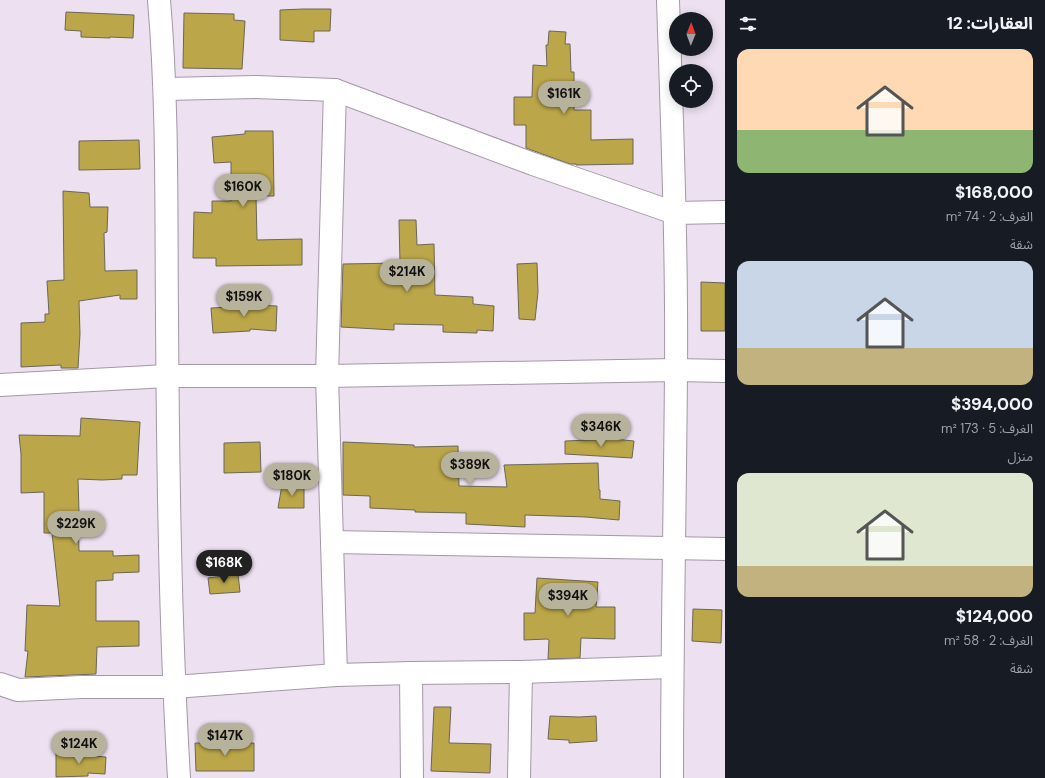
<!DOCTYPE html>
<html lang="ar">
<meta charset="utf-8">
<style>
body{margin:0;font-family:"DM Sans","Noto Sans Arabic",sans-serif;background:#242831;color:#f1f3f6;direction:rtl;height:100vh;display:flex;flex-direction:column;font-size:15px;white-space:nowrap}
*{box-sizing:border-box;margin:0}
p{font-size:13px;color:#9ea1a6}
.icon{flex:none;width:22px;height:22px;fill:none;stroke:currentColor;stroke-width:2;stroke-linecap:round;stroke-linejoin:round}
.map{position:relative;flex:1;overflow:hidden;direction:ltr}
.drawer{display:flex;flex-direction:column;background:#171b24;width:320px}
.drawer>*{flex:none}
.needle{width:26px;rotate:1deg}
.tools{position:absolute;left:669px;top:12px;display:grid;gap:8px}
.tools a{display:grid;place-items:center;width:44px;height:44px;border-radius:50%;background:#171b24;box-shadow:0 2px 10px #0003;font-size:20px}
.price{position:absolute;translate:-50% -34px;padding:0 9px;border-radius:14px;background:#b6b29c;color:#111;font-size:13px;line-height:26px;filter:drop-shadow(0 1px 2px #0008)}
.price::after{content:'';position:absolute;left:50%;top:24px;width:12px;height:9px;margin-left:-6px;background:inherit;clip-path:polygon(0 0,100% 0,50% 100%)}
.price.current{background:#222;color:#fff}
ul{padding:0;list-style:none}
li{display:grid;align-content:center;gap:8px;height:212px;padding:0 12px}
li span{display:grid;place-items:center;height:124px;border-radius:12px;color:#555}
li>.icon{margin-inline-start:auto}
span .icon{width:72px;height:72px;fill:#fffc;stroke-width:1}
li b{font-size:17px}
h2{display:flex;justify-content:space-between;align-items:center;height:48px;padding:0 12px;font-size:17px}
main{display:flex;flex:1;min-height:0}
.map>svg:first-child{display:block}
.building{fill:#bba649;stroke:#6b6756}
.lines{fill:none;stroke-linecap:round;stroke-linejoin:round}
.minor-casing{stroke:#a497a7;stroke-width:24}
.minor{stroke:#fff;stroke-width:22}
</style>
<main>
<section class="drawer">
<h2>العقارات: 12<svg class="icon" aria-label="filters" viewBox="0 0 24 24"><path d="M4 7h16M4 17h16"/><circle cx="9" cy="7" r="2"/><circle cx="15" cy="17" r="2"/></svg></h2>
<ul>
<li><span style="background:linear-gradient(#ffd9b3 65%,#8fb573 0)"><svg class="icon" aria-label="home" viewBox="0 0 24 24"><path d="M3 11l9-7 9 7M6 9v11h12V9"/></svg></span><div><b>$168,000</b><p>الغرف: 2 · 74 m²</p><p>شقة</p></div></li>
<li><span style="background:linear-gradient(#c9d6e8 70%,#c2b280 0)"><svg class="icon" aria-label="home" viewBox="0 0 24 24"><path d="M3 11l9-7 9 7M6 9v11h12V9"/></svg></span><div><b>$394,000</b><p>الغرف: 5 · 173 m²</p><p>منزل</p></div></li>
<li><span style="background:linear-gradient(#dfe7d0 75%,#c2b280 0)"><svg class="icon" aria-label="home" viewBox="0 0 24 24"><path d="M3 11l9-7 9 7M6 9v11h12V9"/></svg></span><div><b>$124,000</b><p>الغرف: 2 · 58 m²</p><p>شقة</p></div></li>
</ul>
</section>
<div class="map">
<svg width="725" height="778" viewBox="0 0 725 778">
<rect width="100%" height="100%" fill="#ede0f1"/>
<g class="building">
<path d="M303,9H331L330,31H314V42L280,40V10Z"/>
<path d="M66,12L134,15L133,38L110,37V38L81,37V31L65,30Z"/>
<path d="M184,13L234,14V20L245,21L242,69L183,68Z"/>
<path d="M549,31L566,32L565,44H570L571,72H574V110H591V140L633,139V164L576,165V164H570L526,148V125H514V97H532L533,65L547,66L546,45H548Z"/>
<path d="M245,131H273L274,196H256L257,240L302,239V265L216,266V258H193L194,212L212,213V201H231V162L214,163L212,137L245,134Z"/>
<path d="M139,140L140,169L79,170V141Z"/>
<path d="M63,191L89,193L90,207H108L107,232L104,233L105,271L137,270V299H120V295L79,301L80,334L78,368H61V365L21,367V323L45,322V314H49L47,281L64,280Z"/>
<path d="M399,220H416L417,245L434,244L435,295L473,297V304L494,306L493,331L477,330V333L443,332V325L394,324V330L341,327L343,264L400,263Z"/>
<path d="M537,263L538,292L535,320L519,319L517,264Z"/>
<path d="M701,282L725,283V331H701Z"/>
<path d="M232,304L277,306L276,331L250,329V331L213,333L211,308L232,307Z"/>
<path d="M81,418L140,422L137,475H122V479L102,480L78,479L79,512H78L79,551H113V556L139,555V572L113,573V580L96,581V621H139V646L97,647L96,674L25,677L28,651H25L27,605L60,606L52,533H44V492L21,493V454L19,435L80,436Z"/>
<path d="M613,439L634,441L632,458L565,454V441Z"/>
<path d="M260,442L261,472L224,473V443Z"/>
<path d="M343,442L414,445V447L458,446L459,486L507,487L504,465L598,463L599,490H600V499L620,501L619,520L586,517L525,515V527L466,524V513L415,512V510L370,508V496L343,495Z"/>
<path d="M282,485H304V508H278Z"/>
<path d="M238,574L240,592L210,594L208,578Z"/>
<path d="M537,578L598,582L596,607H615V639L581,638L580,658L548,659L549,640L547,639L524,640V613H535Z"/>
<path d="M693,609L722,610L721,643L692,641Z"/>
<path d="M434,707H451L449,743L491,744L490,773L431,771Z"/>
<path d="M550,716L579,717L596,716L597,741L569,743V740L548,739Z"/>
<path d="M195,743H254V771H196Z"/>
<path d="M56,753L106,757L105,774L88,773V776L56,777Z"/>
</g>
<g class="lines">
<g class="minor-casing">
<g id="minor">
<path d="M159,0C168,105 166,211 167,317C168,470 170,625 179,778"/>
<path d="M668,0C672,124 677,248 676,371C675,507 672,642 672,778"/>
<path d="M165,89L256,87L335,90L533,164L675,213L725,212"/>
<path d="M335,90L327,376L336,675"/>
<path d="M0,385L167,376H327L676,370L725,371"/>
<path d="M332,542L725,549"/>
<path d="M411,673L412,778"/>
<path d="M0,684L18,690L82,687H174L336,675L411,673L521,672L672,667"/>
<path d="M519,778L521,672"/>
</g>
</g>
<use href="#minor" class="minor"/>
</g>
</svg>
<div class="tools">
<a><svg class="needle" viewBox="-14 -14 28 28"><path d="M0-13l5 13h-10z" fill="#e53935"/><path d="M0 13l5-13h-10z" fill="#9ea1a6"/></svg></a>
<a><svg class="icon" aria-label="locate" viewBox="0 0 24 24"><circle cx="12" cy="12" r="6"/><path d="M12 2v4M12 18v4M2 12h4M18 12h4"/></svg></a>
</div>
<b class="price" style="left:564px;top:115px">$161K</b>
<b class="price" style="left:243px;top:208px">$160K</b>
<b class="price" style="left:407px;top:293px">$214K</b>
<b class="price" style="left:244px;top:318px">$159K</b>
<b class="price" style="left:601px;top:448px">$346K</b>
<b class="price" style="left:470px;top:486px">$389K</b>
<b class="price" style="left:292px;top:497px">$180K</b>
<b class="price" style="left:76px;top:545px">$229K</b>
<b class="price current" style="left:224px;top:584px">$168K</b>
<b class="price" style="left:568px;top:617px">$394K</b>
<b class="price" style="left:225px;top:757px">$147K</b>
<b class="price" style="left:79px;top:765px">$124K</b>
</div>
</main>
